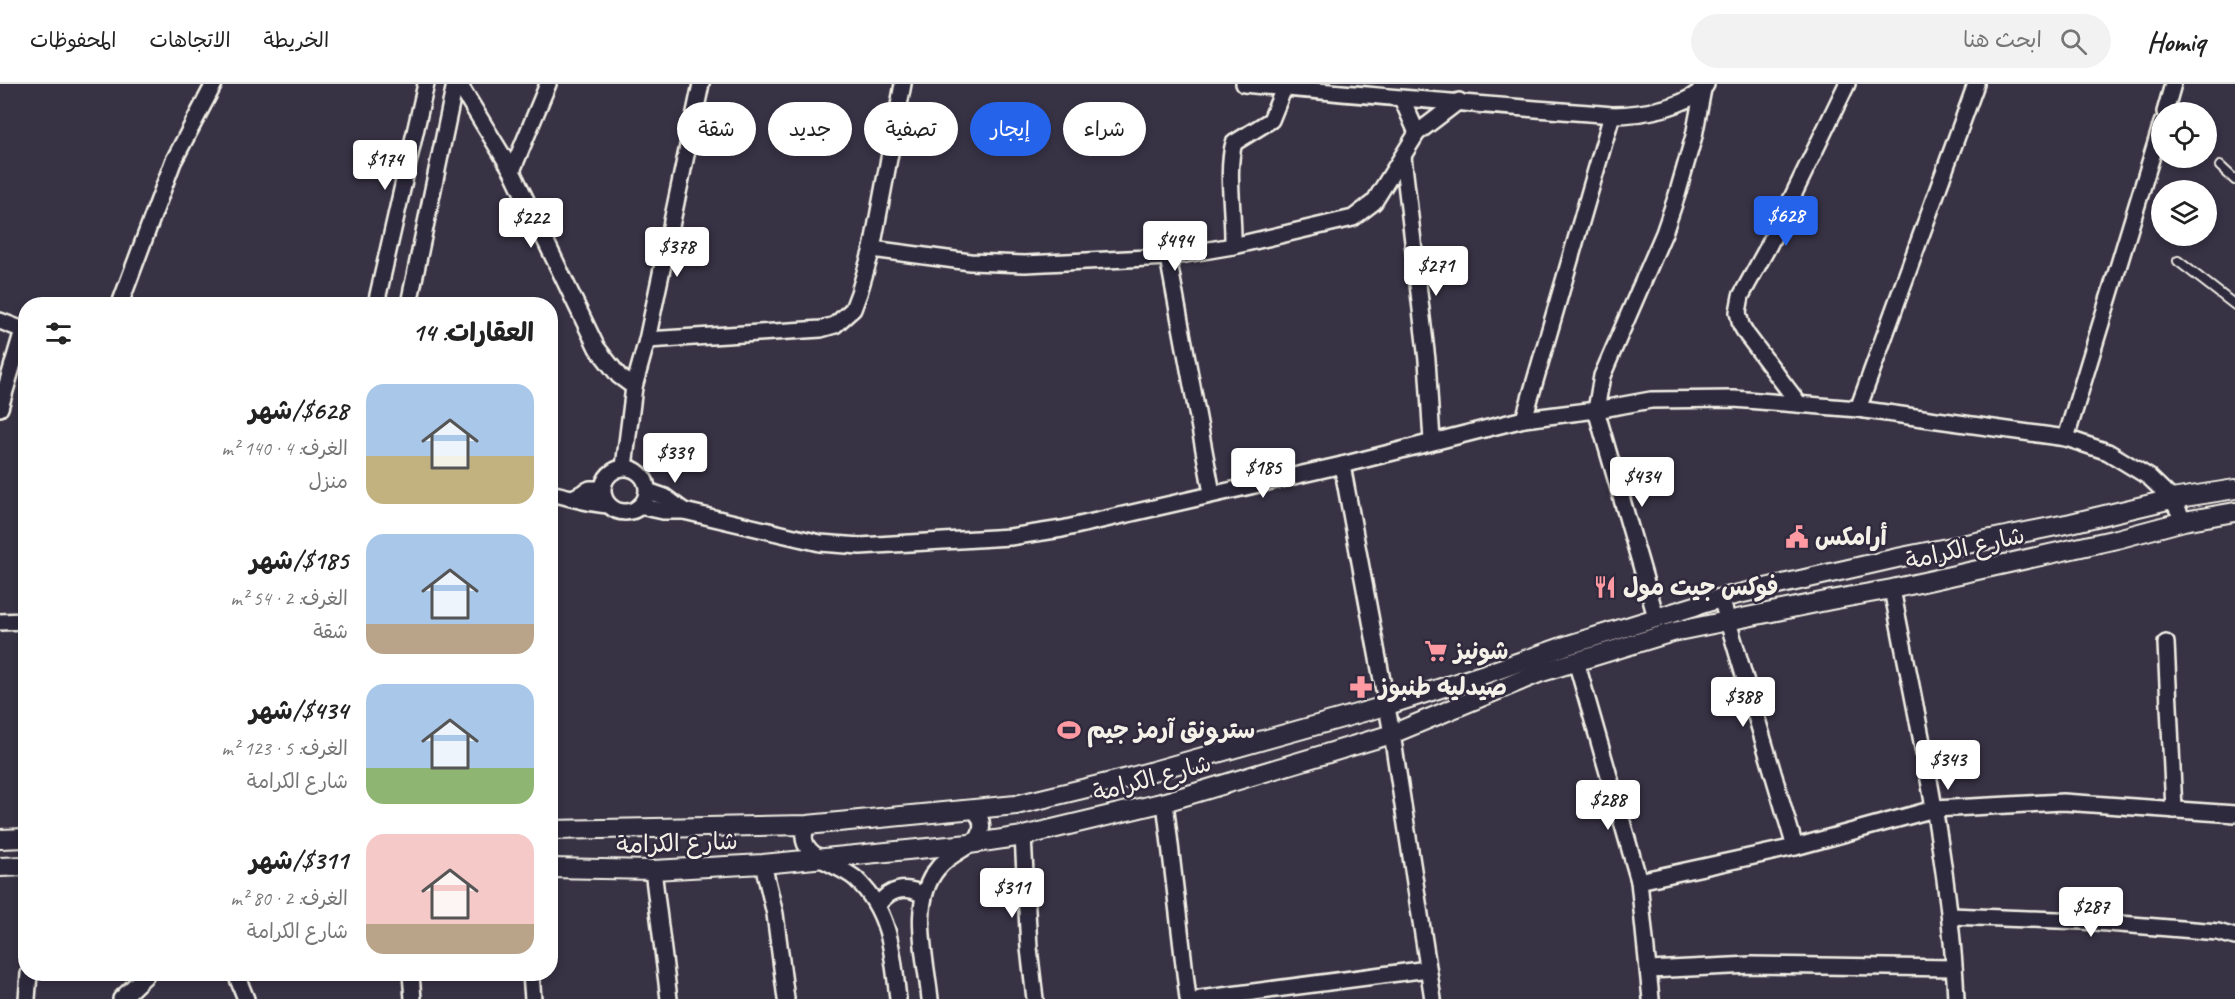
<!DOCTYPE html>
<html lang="ar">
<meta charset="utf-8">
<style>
body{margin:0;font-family:Caveat,"Playpen Sans Arabic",sans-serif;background:#f2f2f2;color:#222;direction:rtl;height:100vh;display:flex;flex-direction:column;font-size:22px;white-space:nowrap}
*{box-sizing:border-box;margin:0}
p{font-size:20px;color:#767676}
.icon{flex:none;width:33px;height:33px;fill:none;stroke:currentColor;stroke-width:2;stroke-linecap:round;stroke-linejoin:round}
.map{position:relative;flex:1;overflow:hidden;direction:ltr}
.side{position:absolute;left:18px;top:213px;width:540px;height:684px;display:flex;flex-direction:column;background:#fff;border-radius:24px;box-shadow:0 3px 9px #0003;direction:rtl}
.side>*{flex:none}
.top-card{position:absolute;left:576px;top:18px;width:570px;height:54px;direction:rtl;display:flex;gap:12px}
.fabs{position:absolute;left:2151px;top:18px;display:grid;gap:12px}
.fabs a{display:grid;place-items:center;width:66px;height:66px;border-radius:50%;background:#fff;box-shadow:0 3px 9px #0003;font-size:30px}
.price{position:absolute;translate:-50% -51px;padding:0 14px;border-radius:6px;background:#fff;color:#222;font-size:20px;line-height:39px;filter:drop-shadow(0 2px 3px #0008)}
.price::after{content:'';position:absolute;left:50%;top:36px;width:18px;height:14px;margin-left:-9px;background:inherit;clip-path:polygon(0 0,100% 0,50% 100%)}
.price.selected{background:#2563eb;color:#fff}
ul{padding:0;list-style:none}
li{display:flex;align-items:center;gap:18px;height:150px;padding:0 24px}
li span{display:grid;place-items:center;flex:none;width:168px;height:120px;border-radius:18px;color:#555}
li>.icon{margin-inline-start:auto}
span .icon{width:72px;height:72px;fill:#fffc;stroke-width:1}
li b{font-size:26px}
h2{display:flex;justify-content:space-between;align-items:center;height:72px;padding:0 24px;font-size:26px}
.chip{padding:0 21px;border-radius:27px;background:#fff;box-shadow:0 3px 9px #0003;font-size:21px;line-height:54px}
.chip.selected{background:#2563eb;color:#fff}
header{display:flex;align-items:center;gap:36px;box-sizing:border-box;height:84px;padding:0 30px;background:#fff;border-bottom:2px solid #e0e0e0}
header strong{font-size:28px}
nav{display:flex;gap:33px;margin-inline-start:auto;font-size:21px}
.search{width:420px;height:54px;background:#f2f2f2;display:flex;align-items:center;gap:15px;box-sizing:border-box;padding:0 21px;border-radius:33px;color:#767676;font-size:22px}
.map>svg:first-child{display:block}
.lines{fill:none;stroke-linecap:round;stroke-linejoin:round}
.service-casing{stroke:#f4f1e8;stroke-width:12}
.minor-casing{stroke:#f4f1e8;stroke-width:20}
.tertiary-casing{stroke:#f4f1e8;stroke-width:22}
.service{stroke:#2f2a3d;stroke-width:8}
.minor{stroke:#2f2a3d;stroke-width:15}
.tertiary{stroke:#2f2a3d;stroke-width:18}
.labels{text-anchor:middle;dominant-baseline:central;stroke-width:5;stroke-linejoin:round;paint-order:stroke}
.poi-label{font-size:24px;font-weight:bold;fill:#f4f1e8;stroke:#2f2a3d;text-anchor:start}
.street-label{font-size:24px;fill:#f4f1e8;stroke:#2f2a3d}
</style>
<header>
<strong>Homiq</strong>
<div class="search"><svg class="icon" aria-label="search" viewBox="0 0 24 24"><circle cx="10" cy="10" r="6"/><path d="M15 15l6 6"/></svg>ابحث هنا</div>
<nav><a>الخريطة</a><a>الاتجاهات</a><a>المحفوظات</a></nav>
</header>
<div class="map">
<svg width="2235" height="915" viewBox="0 0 2235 915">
<rect width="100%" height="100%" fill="#373244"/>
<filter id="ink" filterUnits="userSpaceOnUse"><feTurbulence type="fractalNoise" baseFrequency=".0167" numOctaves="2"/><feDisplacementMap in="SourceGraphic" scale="12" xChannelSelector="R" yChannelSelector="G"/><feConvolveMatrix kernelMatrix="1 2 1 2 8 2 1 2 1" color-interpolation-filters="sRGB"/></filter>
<g filter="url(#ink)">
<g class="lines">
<g class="service-casing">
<g id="service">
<path d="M2220,82L2235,96"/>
<path d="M2178,177L2235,221"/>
</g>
</g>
<g class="minor-casing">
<g id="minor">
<path d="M459,0L512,87L597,264L619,292L634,303"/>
<path d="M1244,0C1366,12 1489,21 1612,31C1640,31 1687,24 1706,1"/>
<path d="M1402,15L1417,49"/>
<path d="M2165,28L2173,0"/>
<path d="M1403,73L1427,276L1432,357"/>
<path d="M512,87L548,0"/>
<path d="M1233,162C1234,131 1226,85 1234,59L1271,36L1284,4"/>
<path d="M872,165L970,178L1025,180L1168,173L1233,162L1353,134L1374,118L1417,49L1459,17"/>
<path d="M1168,173L1212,409"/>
<path d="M120,220L173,78L214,0"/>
<path d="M376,220L426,0"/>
<path d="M409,220L455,0"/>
<path d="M0,237L26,247"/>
<path d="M647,256L821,245L835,241L853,225L859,209L872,165L903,0"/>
<path d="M1799,320L1747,251L1741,241L1738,228L1741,212L1769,161L1847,0"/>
<path d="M0,324L23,246"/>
<path d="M1858,325L1976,0"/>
<path d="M1524,335L1612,31"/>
<path d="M2066,354L2162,39"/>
<path d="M1342,381L1524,335L1596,326L1651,316L1734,315L1858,325L2066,354L2108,368L2149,393L2172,415L2184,437"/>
<path d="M624,383L634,303L647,256L701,0"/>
<circle cx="625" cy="406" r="22"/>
<path d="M648,407L665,413L684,427"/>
<path d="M550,409C571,413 588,420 608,421"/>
<path d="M573,414L590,405H602"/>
<path d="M640,422L663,427H684L820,459L860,462L1010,453L1062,445L1342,381L1392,650L1433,915"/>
<path d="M1892,505C1918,641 1950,777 1956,915"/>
<path d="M1721,514L1795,763"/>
<path d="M1656,533L1596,326L1602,292L1664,149L1677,111L1694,52L1703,5"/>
<path d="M0,538L26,537"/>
<path d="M2166,559L2174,726"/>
<path d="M1576,577L1639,797L1651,915"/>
<path d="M1165,718L1188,915"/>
<path d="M807,741C792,773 839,779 856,795C891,828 893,871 898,915"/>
<path d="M1023,752L1029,864L1035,915"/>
<path d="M763,780L775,830L786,915"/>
<path d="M653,786L669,915"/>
<path d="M1639,797L1795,763L1934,725L2063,718L2235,730"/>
<path d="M878,821C889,805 906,801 923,811"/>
<path d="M1950,832L2083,837L2218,848L2235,853"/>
<path d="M1649,886L1751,881L1954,884"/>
<path d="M236,890L246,915"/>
<path d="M411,890L413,915"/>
<path d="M531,890L533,915"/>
<path d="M27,915L29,890"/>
<path d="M121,915L147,890"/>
<path d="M930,915C926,874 909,818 938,784C949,770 967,765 979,753C984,742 982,734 974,726"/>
<path d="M1200,915L1428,885"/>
</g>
</g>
<g class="tertiary-casing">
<g id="tertiary">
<path d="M550,746L807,741L1016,721L1128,694L1385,622L1491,588L1565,562L1721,514L1897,474L2071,439L2172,415L2235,405"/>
<path d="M0,755L26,754"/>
<path d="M0,783L26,782"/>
<path d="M550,784L653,786L763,780L969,760L1023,752L1165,718L1392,650L1539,589L1673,548L1831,516L1892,505L2117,455L2184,437L2235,428"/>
</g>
</g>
<use href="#service" class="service"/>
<use href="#minor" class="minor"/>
<use href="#tertiary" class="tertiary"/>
</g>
</g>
<defs>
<g id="civic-bare" transform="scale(1.8)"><path d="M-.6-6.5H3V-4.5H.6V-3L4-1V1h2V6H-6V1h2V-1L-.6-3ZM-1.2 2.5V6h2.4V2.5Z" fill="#ff9aa2" stroke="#2f2a3d" stroke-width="2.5" paint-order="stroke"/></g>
<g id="restaurant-bare" transform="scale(1.8)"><path d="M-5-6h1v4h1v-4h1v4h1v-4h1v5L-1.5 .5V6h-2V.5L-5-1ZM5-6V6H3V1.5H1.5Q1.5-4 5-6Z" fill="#ff9aa2" stroke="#2f2a3d" stroke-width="2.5" paint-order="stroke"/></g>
<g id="supermarket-bare" transform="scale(1.8)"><path d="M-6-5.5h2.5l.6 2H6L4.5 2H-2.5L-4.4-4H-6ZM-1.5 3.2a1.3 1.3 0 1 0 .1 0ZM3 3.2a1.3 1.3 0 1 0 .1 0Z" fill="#ff9aa2" stroke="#2f2a3d" stroke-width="2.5" paint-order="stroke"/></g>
<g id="pharmacy-bare" transform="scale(1.8)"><path d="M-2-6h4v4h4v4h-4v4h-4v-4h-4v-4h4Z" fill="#ff9aa2" stroke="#2f2a3d" stroke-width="2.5" paint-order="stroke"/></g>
<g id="stadium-bare" transform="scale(1.8)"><path d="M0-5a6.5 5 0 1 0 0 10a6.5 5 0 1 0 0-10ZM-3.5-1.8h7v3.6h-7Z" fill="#ff9aa2" stroke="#2f2a3d" stroke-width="2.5" paint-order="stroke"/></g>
</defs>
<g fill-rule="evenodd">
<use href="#civic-bare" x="1797" y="453"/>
<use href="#restaurant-bare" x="1605" y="503"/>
<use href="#supermarket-bare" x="1436" y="567"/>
<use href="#pharmacy-bare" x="1361" y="603"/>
<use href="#stadium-bare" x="1069" y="646"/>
</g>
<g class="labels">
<g class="poi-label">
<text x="1815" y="453">أرامكس</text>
<text x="1623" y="503">فوكس جيت مول</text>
<text x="1454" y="567">شونيز</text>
<text x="1379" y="603">صيدليه طنبوز</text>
<text x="1087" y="646">سترونق آرمز جيم</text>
</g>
<g class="street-label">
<text transform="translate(1965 464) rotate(-13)">شارع الكرامة</text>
<text transform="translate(1152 694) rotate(-15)">شارع الكرامة</text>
<text transform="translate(677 759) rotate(-2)">شارع الكرامة</text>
</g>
</g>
</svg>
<div class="fabs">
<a><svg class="icon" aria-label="locate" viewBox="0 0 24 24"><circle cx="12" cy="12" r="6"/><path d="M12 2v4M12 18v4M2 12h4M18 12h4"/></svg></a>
<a><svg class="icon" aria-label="layers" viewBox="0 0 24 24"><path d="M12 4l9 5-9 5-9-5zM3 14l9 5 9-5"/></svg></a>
</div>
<b class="price" style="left:385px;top:107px">$174</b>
<b class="price selected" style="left:1786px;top:163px">$628</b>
<b class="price" style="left:531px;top:165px">$222</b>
<b class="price" style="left:1175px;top:188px">$494</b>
<b class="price" style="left:677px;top:194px">$378</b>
<b class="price" style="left:1436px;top:213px">$271</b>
<b class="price" style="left:675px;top:400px">$339</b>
<b class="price" style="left:1263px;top:415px">$185</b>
<b class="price" style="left:1642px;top:424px">$434</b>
<b class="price" style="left:1743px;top:644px">$388</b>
<b class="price" style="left:1948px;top:707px">$343</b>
<b class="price" style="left:1608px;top:747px">$288</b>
<b class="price" style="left:1012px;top:835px">$311</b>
<b class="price" style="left:2091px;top:854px">$287</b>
<div class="top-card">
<a class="chip">شراء</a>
<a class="chip selected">إيجار</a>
<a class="chip">تصفية</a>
<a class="chip">جديد</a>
<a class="chip">شقة</a>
</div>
<section class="side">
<h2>العقارات: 14<svg class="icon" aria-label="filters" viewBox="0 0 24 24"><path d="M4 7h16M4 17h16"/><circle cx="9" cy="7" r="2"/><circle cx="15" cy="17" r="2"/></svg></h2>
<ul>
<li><span style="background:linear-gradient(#a9c7e8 60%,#c2b280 0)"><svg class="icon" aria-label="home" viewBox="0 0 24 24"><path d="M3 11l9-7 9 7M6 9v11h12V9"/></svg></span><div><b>$628/شهر</b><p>الغرف: 4 · 140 m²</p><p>منزل</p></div></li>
<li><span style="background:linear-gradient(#a9c7e8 75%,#b9a48a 0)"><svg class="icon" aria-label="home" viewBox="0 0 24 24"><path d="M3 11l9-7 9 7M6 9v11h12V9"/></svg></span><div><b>$185/شهر</b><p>الغرف: 2 · 54 m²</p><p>شقة</p></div></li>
<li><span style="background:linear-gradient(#a9c7e8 70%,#8fb573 0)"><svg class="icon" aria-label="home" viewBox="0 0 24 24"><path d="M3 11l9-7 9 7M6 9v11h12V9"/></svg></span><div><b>$434/شهر</b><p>الغرف: 5 · 123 m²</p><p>شارع الكرامة</p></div></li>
<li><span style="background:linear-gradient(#f6c9c9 75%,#b9a48a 0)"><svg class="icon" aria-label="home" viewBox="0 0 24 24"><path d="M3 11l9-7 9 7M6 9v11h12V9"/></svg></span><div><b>$311/شهر</b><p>الغرف: 2 · 80 m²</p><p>شارع الكرامة</p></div></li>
</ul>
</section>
</div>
